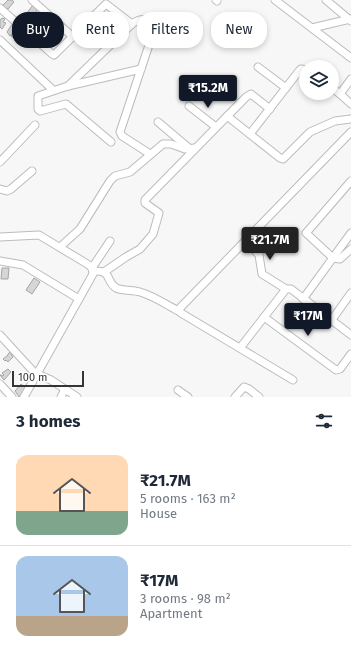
<!DOCTYPE html>
<meta charset="utf-8">
<style>
body{margin:0;font-family:"Fira Sans",sans-serif;background:#f6f6f7;color:#1f2937;height:100vh;display:flex;flex-direction:column;font-size:15px;white-space:nowrap}
*{box-sizing:border-box;margin:0}
p{font-size:13px;color:#747a83}
.icon{flex:none;width:22px;height:22px;fill:none;stroke:currentColor;stroke-width:2;stroke-linecap:round;stroke-linejoin:round}
.map{position:relative;height:397px;overflow:hidden}
.side{display:flex;flex-direction:column;background:#fff;flex:1}
.side>*{flex:none}
.guide{position:absolute;left:12px;top:12px;width:327px;height:36px;display:flex;gap:8px}
.controls{position:absolute;left:299px;top:60px;display:grid;gap:8px}
.controls a{display:grid;place-items:center;width:40px;height:40px;border-radius:50%;background:#fff;box-shadow:0 2px 6px #0003;font-size:20px}
.scale{position:absolute;left:12px;bottom:10px;width:72px;box-sizing:border-box;padding-left:4px;border:2px solid #353536;border-top:0;font-size:11px;line-height:14px;white-space:nowrap;color:#353536;-webkit-text-stroke:3px #fff;paint-order:stroke}
.price{position:absolute;translate:-50% -34px;padding:0 9px;border-radius:4px;background:#111827;color:#fff;font-size:13px;line-height:26px;filter:drop-shadow(0 1px 2px #0008)}
.price::after{content:'';position:absolute;left:50%;top:24px;width:12px;height:9px;margin-left:-6px;background:inherit;clip-path:polygon(0 0,100% 0,50% 100%)}
.price.on{background:#222;color:#fff}
ul{padding:0;list-style:none}
li{display:flex;align-items:center;gap:12px;height:100px;padding:0 16px}
li+li{border-top:1px solid #e0e1e3}
li span{display:grid;place-items:center;flex:none;width:112px;height:80px;border-radius:12px;color:#555}
li>.icon{margin-inline-start:auto}
span .icon{width:48px;height:48px;fill:#fffc;stroke-width:1}
li b{font-size:17px}
h2{display:flex;justify-content:space-between;align-items:center;height:48px;padding:0 16px;font-size:17px}
.pill{padding:0 14px;border-radius:16px;background:#fff;box-shadow:0 2px 6px #0003;font-size:14px;line-height:36px}
.pill.on{background:#111827;color:#fff}
.map>svg:first-child{display:block}
.building{fill:#d6d6d7;stroke:#a5a5a6}
.lines{fill:none;stroke-linecap:round;stroke-linejoin:round}
.minor-casing{stroke:#bcbcbe;stroke-width:9}
.minor{stroke:#fff;stroke-width:7}
</style>
<div class="map">
<svg width="351" height="397" viewBox="0 0 351 397">
<rect width="100%" height="100%" fill="#f7f7f8"/>
<g class="building">
<path d="M8,0H12L14,2L8,9L5,8L2,6Z"/>
<path d="M33,5L38,9L32,17L28,13L27,15L26,14Z"/>
<path d="M2,18L5,19L3,22L6,23L2,29L0,27V20Z"/>
<path d="M13,23L17,26V28L10,36L7,32Z"/>
<path d="M53,23L57,27L51,35L46,31Z"/>
<path d="M18,27L21,32L15,39L11,36Z"/>
<path d="M22,31L26,36L19,44L15,40Z"/>
<path d="M2,268H9L8,279H1Z"/>
<path d="M34,278L40,282L32,294L26,290Z"/>
<path d="M10,352L13,357L8,362L6,360L5,361L3,359L8,355V354Z"/>
<path d="M8,369L11,372L4,380L0,375H1L3,376L4,375L2,373Z"/>
<path d="M21,384L26,388L23,390L25,391L19,397L15,391Z"/>
</g>
<g class="lines">
<g class="minor-casing">
<g id="minor">
<path d="M32,0L73,37"/>
<path d="M216,0L217,1"/>
<path d="M275,0L351,58"/>
<path d="M326,0L351,21"/>
<path d="M0,8L51,53L54,55L106,4L132,24"/>
<path d="M312,28L350,19"/>
<path d="M0,40L53,90"/>
<path d="M258,67L286,88"/>
<path d="M351,79L340,94L351,104"/>
<path d="M68,86L133,23C143,17 150,18 154,30L120,132L122,136L150,154"/>
<path d="M332,88L340,94"/>
<path d="M189,106L216,127"/>
<path d="M227,116L280,158L283,159L310,132L335,121L351,119"/>
<path d="M158,122L190,149"/>
<path d="M250,134L299,71L301,69L306,70"/>
<path d="M111,142L66,104L40,111L38,109V96L68,86L141,69"/>
<path d="M0,162L35,125"/>
<path d="M351,181L306,233L333,258L340,259L351,249"/>
<path d="M0,189L7,191L11,189L32,171"/>
<path d="M0,237L39,235L89,265L92,268L93,274L24,397"/>
<path d="M246,241L259,255L262,274L286,289"/>
<path d="M60,247L80,229L110,181L115,176L130,172L163,144H171L185,149L195,148"/>
<path d="M0,261L23,265L79,299"/>
<path d="M92,268L110,241"/>
<path d="M93,271C113,270 105,281 116,288C123,291 133,290 140,292C154,296 167,305 180,312"/>
<path d="M104,272L126,257L140,249L153,234L159,213L145,203V200L246,97L251,94L270,109"/>
<path d="M303,299L351,233"/>
<path d="M264,317L336,370L340,369L351,354"/>
<path d="M331,321L351,293"/>
<path d="M0,335L33,371L37,374L51,380L77,397"/>
<path d="M240,348L286,289H291L351,335"/>
<path d="M293,380L181,313L179,309L351,132"/>
<path d="M0,384L12,397"/>
<path d="M178,390L188,397"/>
<path d="M61,397L65,389"/>
<path d="M235,397L244,387L249,389L259,397"/>
</g>
</g>
<use href="#minor" class="minor"/>
</g>
</svg>
<div class="controls">
<a><svg class="icon" aria-label="layers" viewBox="0 0 24 24"><path d="M12 4l9 5-9 5-9-5zM3 14l9 5 9-5"/></svg></a>
</div>
<div class="scale">100 m</div>
<b class="price" style="left:208px;top:109px">₹15.2M</b>
<b class="price on" style="left:270px;top:261px">₹21.7M</b>
<b class="price" style="left:308px;top:337px">₹17M</b>
<div class="guide">
<a class="pill on">Buy</a>
<a class="pill">Rent</a>
<a class="pill">Filters</a>
<a class="pill">New</a>
</div>
</div>
<section class="side">
<h2>3 homes<svg class="icon" aria-label="filters" viewBox="0 0 24 24"><path d="M4 7h16M4 17h16"/><circle cx="9" cy="7" r="2"/><circle cx="15" cy="17" r="2"/></svg></h2>
<ul>
<li><span style="background:linear-gradient(#ffd9b3 70%,#7fa58c 0)"><svg class="icon" aria-label="home" viewBox="0 0 24 24"><path d="M3 11l9-7 9 7M6 9v11h12V9"/></svg></span><div><b>₹21.7M</b><p>5 rooms · 163 m²</p><p>House</p></div></li>
<li><span style="background:linear-gradient(#a9c7e8 75%,#b9a48a 0)"><svg class="icon" aria-label="home" viewBox="0 0 24 24"><path d="M3 11l9-7 9 7M6 9v11h12V9"/></svg></span><div><b>₹17M</b><p>3 rooms · 98 m²</p><p>Apartment</p></div></li>
</ul>
</section>
